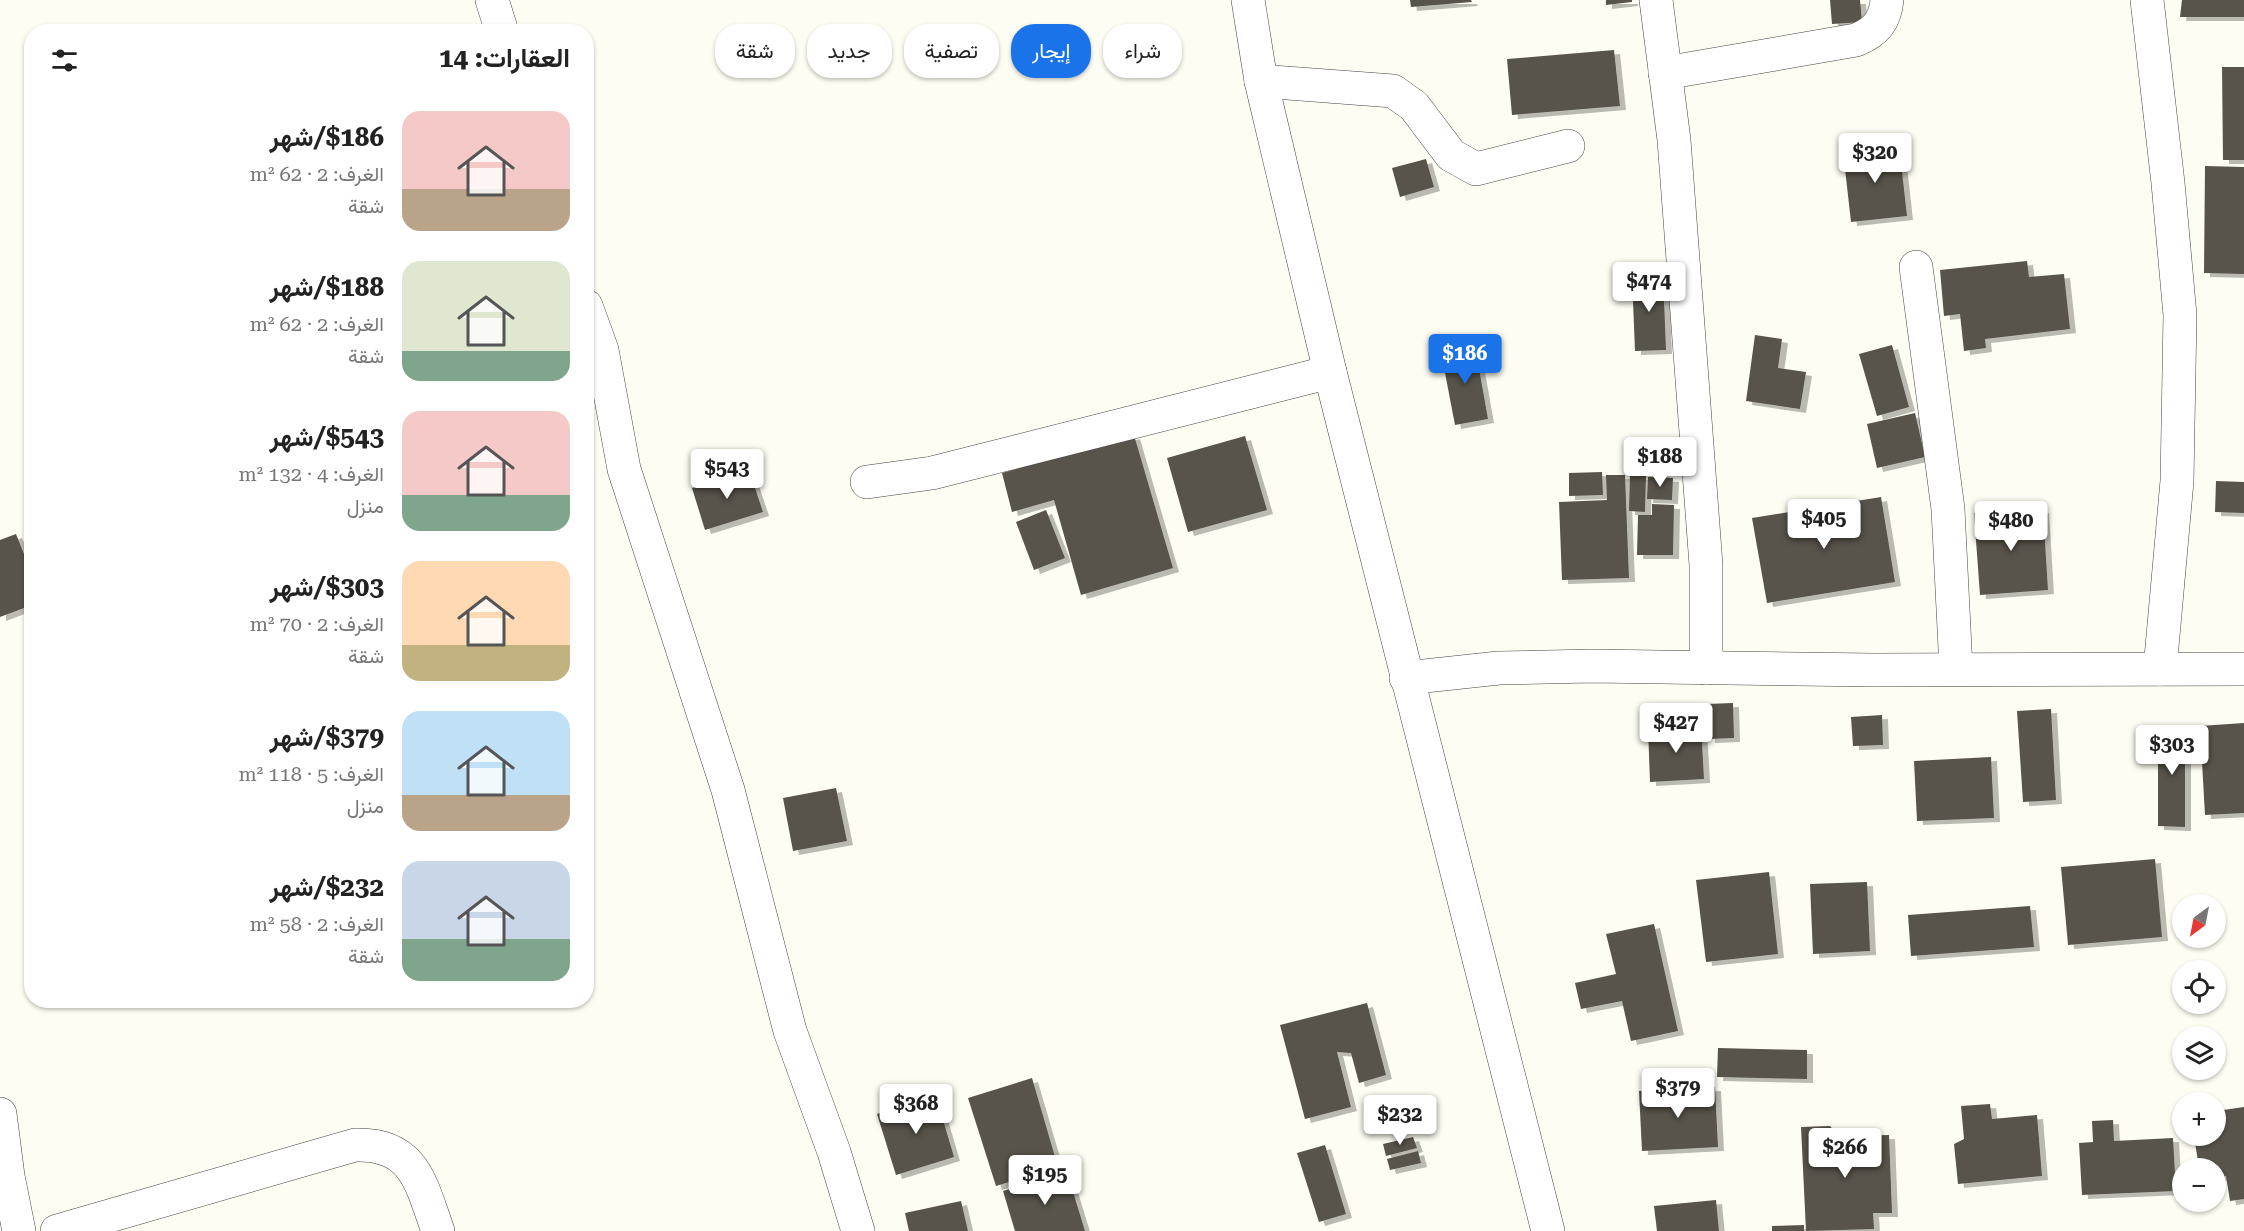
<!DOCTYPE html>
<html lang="ar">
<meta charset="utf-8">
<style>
body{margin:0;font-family:"Roboto Serif",Vazirmatn,serif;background:#f2f2f2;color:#222;direction:rtl;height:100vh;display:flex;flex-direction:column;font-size:22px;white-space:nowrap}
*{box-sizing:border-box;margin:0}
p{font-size:20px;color:#767676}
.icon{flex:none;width:33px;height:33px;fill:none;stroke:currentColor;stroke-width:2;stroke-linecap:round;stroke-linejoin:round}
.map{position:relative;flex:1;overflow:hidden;direction:ltr}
.details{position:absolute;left:24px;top:24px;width:570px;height:984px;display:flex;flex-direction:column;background:#fff;border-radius:24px;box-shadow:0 2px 4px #0004;direction:rtl}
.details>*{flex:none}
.top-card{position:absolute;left:612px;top:24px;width:570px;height:54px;direction:rtl;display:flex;gap:12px}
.needle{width:39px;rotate:212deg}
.fabs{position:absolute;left:2172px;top:894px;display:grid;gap:12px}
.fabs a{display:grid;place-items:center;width:54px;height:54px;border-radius:50%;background:#fff;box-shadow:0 2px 4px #0004;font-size:30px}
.price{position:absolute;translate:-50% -51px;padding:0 14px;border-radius:6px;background:#fff;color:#222;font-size:20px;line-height:39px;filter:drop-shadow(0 2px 3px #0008)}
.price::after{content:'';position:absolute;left:50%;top:36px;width:18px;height:14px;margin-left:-9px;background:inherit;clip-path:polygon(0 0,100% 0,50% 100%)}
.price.current{background:#1a73e8;color:#fff}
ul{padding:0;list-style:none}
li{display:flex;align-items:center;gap:18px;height:150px;padding:0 24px}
li span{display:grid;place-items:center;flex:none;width:168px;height:120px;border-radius:18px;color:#555}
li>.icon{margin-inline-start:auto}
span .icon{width:72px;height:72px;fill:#fffc;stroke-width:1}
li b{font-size:26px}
h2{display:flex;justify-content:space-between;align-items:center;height:72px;padding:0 24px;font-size:26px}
.tag{padding:0 21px;border-radius:24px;background:#fff;box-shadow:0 2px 4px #0004;font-size:21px;line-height:54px}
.tag.current{background:#1a73e8;color:#fff}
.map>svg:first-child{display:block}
.building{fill:#58524c;filter:url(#shadow)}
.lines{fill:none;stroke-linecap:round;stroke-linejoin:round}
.minor-casing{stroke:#434343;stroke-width:34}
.minor{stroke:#fff;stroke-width:33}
</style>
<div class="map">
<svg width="2244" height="1231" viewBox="0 0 2244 1231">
<defs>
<filter id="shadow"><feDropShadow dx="6" dy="4" stdDeviation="0" flood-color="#0004"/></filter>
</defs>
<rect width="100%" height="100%" fill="#fefdf3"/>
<g class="building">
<path d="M1410,0H1471L1472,2L1411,7Z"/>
<path d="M1606,0H1632V2L1606,5Z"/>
<path d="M1830,0H1860L1862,22L1832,24Z"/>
<path d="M2182,0H2244V17H2180Z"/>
<path d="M1614,50L1620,106L1512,115L1507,59Z"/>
<path d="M2222,67H2244V160H2223Z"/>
<path d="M1899,145L1907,216L1851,222L1843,151Z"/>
<path d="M1426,159L1434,187L1400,197L1392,168Z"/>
<path d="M2205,166L2244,167V274L2204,273Z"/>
<path d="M2027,261L2029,277L2064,274L2070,329L1985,339L1986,348L1964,351L1960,314L1944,316L1940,270Z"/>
<path d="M1663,275L1666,350L1635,351L1632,276Z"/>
<path d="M1755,335L1782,339L1778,368L1806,372L1800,409L1746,401Z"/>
<path d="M1892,345L1909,407L1877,416L1859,354Z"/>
<path d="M1475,346L1488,419L1455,425L1441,352Z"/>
<path d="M1915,413L1925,457L1877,468L1867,424Z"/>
<path d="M1134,435L1173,568L1081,595L1054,500L1012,512L1002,473Z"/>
<path d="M1245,436L1267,510L1188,532L1167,458Z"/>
<path d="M749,470L763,512L705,530L692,488Z"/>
<path d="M1602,472L1603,495L1569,496V473Z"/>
<path d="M1606,475H1625L1629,578L1562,580L1559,502L1607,500Z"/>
<path d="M1630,475L1646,476L1645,512L1629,511Z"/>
<path d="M1648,477L1673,478L1672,500L1647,499Z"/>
<path d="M2216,481L2244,482V513L2215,512Z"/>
<path d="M1881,497L1895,582L1767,603L1752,518Z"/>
<path d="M1652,504L1674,505L1673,555H1637L1638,515H1652Z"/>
<path d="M2043,509L2048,590L1980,595L1974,513Z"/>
<path d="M1046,510L1065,558L1034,570L1016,522Z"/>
<path d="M16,534L32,574V605L0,617V540Z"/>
<path d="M1733,703L1734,738L1709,739L1707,704Z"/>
<path d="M2051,709L2056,800L2023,802L2017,711Z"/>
<path d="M1882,715L1883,745L1853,746L1851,717Z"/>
<path d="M2244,723V813L2205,815L2200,726Z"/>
<path d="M1701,725L1704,779L1650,782L1648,728Z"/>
<path d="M2158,726L2185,727V827L2158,826Z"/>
<path d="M1991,757L1994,818L1917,821L1914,761Z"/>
<path d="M836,788L847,841L793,851L783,798Z"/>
<path d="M2155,859L2162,937L2068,945L2061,867Z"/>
<path d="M1769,872L1778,954L1706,962L1696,880Z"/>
<path d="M1867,882L1870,951L1813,954L1810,884Z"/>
<path d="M2030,906L2034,947L1911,956L1908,915Z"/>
<path d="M1654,924L1678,1031L1631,1041L1622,1001L1581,1009L1575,983L1616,974L1606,934Z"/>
<path d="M1367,1003L1386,1075L1359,1083L1351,1053L1337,1052L1351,1107L1305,1119L1280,1025Z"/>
<path d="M1718,1048L1807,1050V1079L1717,1077Z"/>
<path d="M1032,1078L1058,1167L996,1186L968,1098Z"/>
<path d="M1715,1087L1718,1147L1642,1151L1639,1091Z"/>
<path d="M936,1096L954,1157L896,1175L877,1114Z"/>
<path d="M1990,1104L1992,1119L2037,1115L2042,1176L1958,1184L1954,1144L1964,1139L1961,1106Z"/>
<path d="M2244,1107V1199L2230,1201L2226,1176L2216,1178V1168H2199L2194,1136H2216V1111Z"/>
<path d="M2113,1120L2114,1141L2173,1138L2176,1191L2082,1195L2079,1143L2093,1142L2092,1121Z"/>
<path d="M1830,1126L1839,1136L1889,1135L1892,1213H1873L1874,1229L1806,1231L1801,1127Z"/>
<path d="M1413,1137L1417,1148L1386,1156L1383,1144Z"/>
<path d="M1325,1145L1346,1214L1319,1222L1297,1153Z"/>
<path d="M1418,1151L1421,1163L1390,1170L1387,1159Z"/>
<path d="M1067,1172L1085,1231H1015L1003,1191Z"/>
<path d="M1716,1200L1719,1231H1657L1654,1206Z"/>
<path d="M961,1201L968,1231H909L905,1213Z"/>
<path d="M1804,1225V1231H1772V1226Z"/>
</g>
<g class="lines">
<g class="minor-casing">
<g id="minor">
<path d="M492,0L502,32"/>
<path d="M1248,0L1261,81L1330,372L1548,1231"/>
<path d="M1656,0L1674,140L1706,565V668"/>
<path d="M2147,0L2168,183L2180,315L2177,481L2160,669"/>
<path d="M1665,73L1856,40C1876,32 1885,21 1887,0"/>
<path d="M1261,81L1393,91L1414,106L1451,155L1476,169L1568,146"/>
<path d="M1916,267L1948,509L1956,669"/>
<path d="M586,306L602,350L624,469L728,790L790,1031L834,1152L858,1231"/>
<path d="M867,482L932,473L1330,372"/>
<path d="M1406,678L1499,668L1592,666L1873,670L2244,669"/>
<path d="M0,1114L8,1176L19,1231"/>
<path d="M57,1231L355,1145C415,1143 421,1184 438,1231"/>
</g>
</g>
<use href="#minor" class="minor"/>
</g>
</svg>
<div class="fabs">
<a><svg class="needle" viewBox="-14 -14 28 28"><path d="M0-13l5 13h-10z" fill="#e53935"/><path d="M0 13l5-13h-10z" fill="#767676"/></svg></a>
<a><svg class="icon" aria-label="locate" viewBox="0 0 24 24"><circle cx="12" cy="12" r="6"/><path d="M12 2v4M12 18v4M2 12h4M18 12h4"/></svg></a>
<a><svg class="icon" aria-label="layers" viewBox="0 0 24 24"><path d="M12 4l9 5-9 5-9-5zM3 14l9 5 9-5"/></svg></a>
<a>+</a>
<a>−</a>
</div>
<b class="price" style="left:1875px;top:184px">$320</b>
<b class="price" style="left:1649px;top:313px">$474</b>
<b class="price current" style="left:1465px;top:385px">$186</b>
<b class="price" style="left:1660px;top:488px">$188</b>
<b class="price" style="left:727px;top:500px">$543</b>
<b class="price" style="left:1824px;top:550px">$405</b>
<b class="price" style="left:2011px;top:552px">$480</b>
<b class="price" style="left:1676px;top:754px">$427</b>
<b class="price" style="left:2172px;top:776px">$303</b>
<b class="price" style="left:1678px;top:1119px">$379</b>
<b class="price" style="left:916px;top:1135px">$368</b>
<b class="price" style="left:1400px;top:1146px">$232</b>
<b class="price" style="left:1845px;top:1179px">$266</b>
<b class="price" style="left:1045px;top:1206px">$195</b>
<div class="top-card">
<a class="tag">شراء</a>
<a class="tag current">إيجار</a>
<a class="tag">تصفية</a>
<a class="tag">جديد</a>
<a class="tag">شقة</a>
</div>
<section class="details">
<h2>العقارات: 14<svg class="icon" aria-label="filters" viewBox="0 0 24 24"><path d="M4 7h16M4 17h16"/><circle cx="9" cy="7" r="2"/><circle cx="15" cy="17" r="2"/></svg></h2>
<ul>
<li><span style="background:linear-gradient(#f6c9c9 65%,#b9a48a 0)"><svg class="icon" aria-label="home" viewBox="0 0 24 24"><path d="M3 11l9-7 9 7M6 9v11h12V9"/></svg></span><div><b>$186/شهر</b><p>الغرف: 2 · 62 m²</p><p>شقة</p></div></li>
<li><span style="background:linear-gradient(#dfe7d0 75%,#7fa58c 0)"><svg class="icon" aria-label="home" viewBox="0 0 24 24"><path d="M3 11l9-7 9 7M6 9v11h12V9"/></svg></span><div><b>$188/شهر</b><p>الغرف: 2 · 62 m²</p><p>شقة</p></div></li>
<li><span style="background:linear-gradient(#f6c9c9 70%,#7fa58c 0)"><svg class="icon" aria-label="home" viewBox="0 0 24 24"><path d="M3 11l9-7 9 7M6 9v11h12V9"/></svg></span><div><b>$543/شهر</b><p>الغرف: 4 · 132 m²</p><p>منزل</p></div></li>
<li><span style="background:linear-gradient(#ffd9b3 70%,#c2b280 0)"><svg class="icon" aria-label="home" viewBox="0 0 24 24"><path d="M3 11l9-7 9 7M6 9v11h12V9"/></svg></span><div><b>$303/شهر</b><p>الغرف: 2 · 70 m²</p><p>شقة</p></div></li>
<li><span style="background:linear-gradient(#bfe0f5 70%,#b9a48a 0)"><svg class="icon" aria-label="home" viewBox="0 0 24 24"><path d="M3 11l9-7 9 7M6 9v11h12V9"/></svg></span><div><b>$379/شهر</b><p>الغرف: 5 · 118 m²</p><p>منزل</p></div></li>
<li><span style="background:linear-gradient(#c9d6e8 65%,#7fa58c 0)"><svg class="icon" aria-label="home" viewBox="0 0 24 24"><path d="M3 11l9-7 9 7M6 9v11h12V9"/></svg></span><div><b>$232/شهر</b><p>الغرف: 2 · 58 m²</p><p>شقة</p></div></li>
</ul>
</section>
</div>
